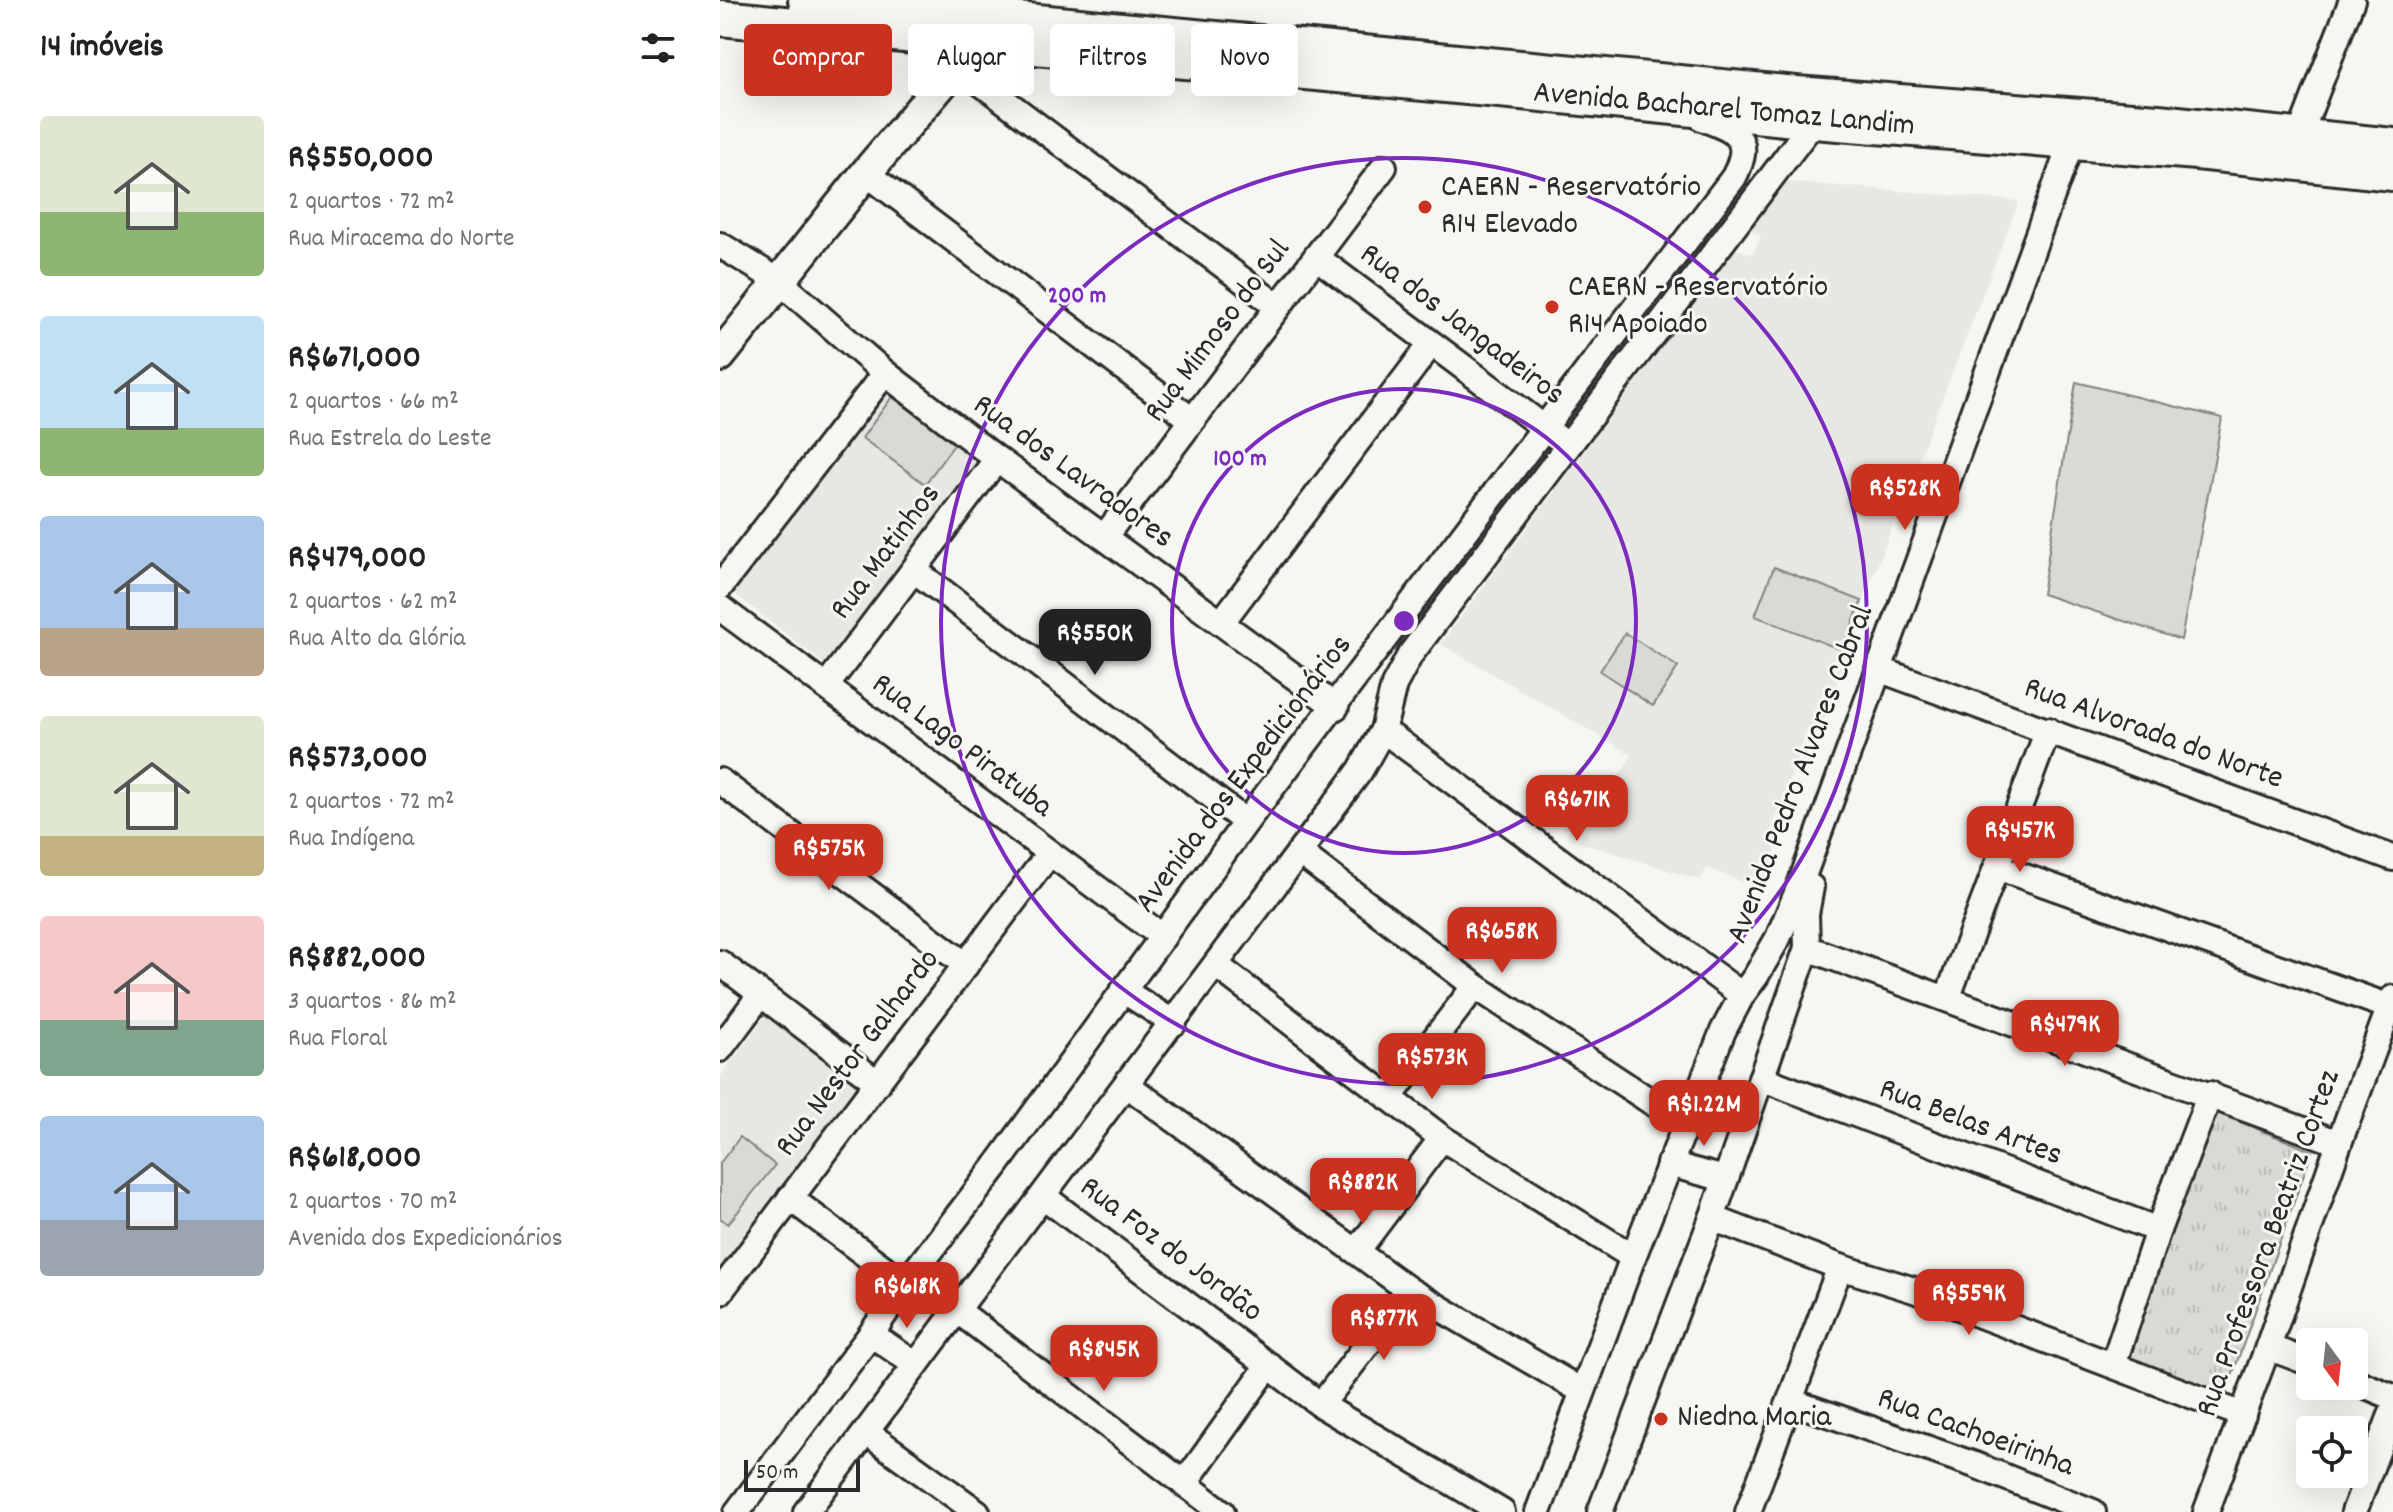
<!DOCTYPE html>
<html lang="pt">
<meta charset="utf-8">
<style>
body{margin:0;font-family:Dekko,sans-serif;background:#f6f6f6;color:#222;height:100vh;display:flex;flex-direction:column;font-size:30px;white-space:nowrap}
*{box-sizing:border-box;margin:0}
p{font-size:26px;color:#767676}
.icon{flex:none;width:44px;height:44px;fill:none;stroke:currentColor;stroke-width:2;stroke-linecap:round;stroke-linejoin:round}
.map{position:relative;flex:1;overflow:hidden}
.sheet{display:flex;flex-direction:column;background:#fff;width:720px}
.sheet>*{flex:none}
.guide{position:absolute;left:24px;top:24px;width:760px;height:72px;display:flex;gap:16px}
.needle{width:52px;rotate:165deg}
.controls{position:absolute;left:1576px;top:1328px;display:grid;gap:16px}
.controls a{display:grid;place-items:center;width:72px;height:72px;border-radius:8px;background:#fff;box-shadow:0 8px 32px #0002;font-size:40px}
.scale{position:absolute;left:24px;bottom:20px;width:116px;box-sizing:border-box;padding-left:8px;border:4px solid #2b2b2b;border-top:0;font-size:22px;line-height:28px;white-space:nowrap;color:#2b2b2b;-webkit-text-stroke:6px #f6f6f2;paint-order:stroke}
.price{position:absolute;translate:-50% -68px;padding:0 18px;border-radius:16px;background:#c8321e;color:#fff;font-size:26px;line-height:52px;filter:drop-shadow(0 2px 4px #0008)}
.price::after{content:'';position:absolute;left:50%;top:48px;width:24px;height:18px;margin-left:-12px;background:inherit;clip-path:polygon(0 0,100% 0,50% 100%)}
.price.on{background:#222;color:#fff}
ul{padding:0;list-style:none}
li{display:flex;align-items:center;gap:24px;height:200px;padding:0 40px}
li span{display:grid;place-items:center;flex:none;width:224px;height:160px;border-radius:8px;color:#555}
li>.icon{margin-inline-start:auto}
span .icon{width:96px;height:96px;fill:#fffc;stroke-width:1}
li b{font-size:34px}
h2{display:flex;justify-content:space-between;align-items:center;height:96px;padding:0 40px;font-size:34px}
.pill{padding:0 28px;border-radius:8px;background:#fff;box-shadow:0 8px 32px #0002;font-size:28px;line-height:72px}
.pill.on{background:#c8321e;color:#fff}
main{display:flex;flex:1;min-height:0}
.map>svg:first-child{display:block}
.built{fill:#e7e7e3}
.grass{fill:url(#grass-tufts);stroke:#828280;stroke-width:2}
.pitch{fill:#d9d9d5;stroke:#828280;stroke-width:2}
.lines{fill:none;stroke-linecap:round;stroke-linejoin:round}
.minor-casing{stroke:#2b2b2b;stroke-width:30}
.major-casing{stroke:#2b2b2b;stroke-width:36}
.highway-casing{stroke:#2b2b2b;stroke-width:40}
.minor{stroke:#f6f6f2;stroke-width:24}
.major{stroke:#f6f6f2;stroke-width:30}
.highway{stroke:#f6f6f2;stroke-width:34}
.ring{fill:none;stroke:#7b2cbf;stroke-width:4}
.poi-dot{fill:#c8321e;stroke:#f6f6f2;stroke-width:3}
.labels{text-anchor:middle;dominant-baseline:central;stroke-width:6;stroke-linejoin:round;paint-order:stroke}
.street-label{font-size:32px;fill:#2b2b2b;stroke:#f6f6f2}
.poi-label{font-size:32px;fill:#2b2b2b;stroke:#f6f6f2;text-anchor:start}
.centre{fill:#7b2cbf;stroke:#f6f6f2;stroke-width:4}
.ring-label{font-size:24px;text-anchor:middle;font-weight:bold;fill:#7b2cbf;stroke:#f6f6f2;stroke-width:6;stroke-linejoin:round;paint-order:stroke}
</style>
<main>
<section class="sheet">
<h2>14 imóveis<svg class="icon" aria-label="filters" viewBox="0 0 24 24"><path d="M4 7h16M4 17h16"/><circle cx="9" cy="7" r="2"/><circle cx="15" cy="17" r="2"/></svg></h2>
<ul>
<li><span style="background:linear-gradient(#dfe7d0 60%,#8fb573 0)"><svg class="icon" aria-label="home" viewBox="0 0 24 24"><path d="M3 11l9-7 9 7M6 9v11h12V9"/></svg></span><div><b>R$550,000</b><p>2 quartos · 72 m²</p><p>Rua Miracema do Norte</p></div></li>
<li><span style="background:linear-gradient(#bfe0f5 70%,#8fb573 0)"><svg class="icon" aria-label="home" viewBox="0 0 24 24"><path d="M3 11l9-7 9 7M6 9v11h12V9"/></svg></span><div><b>R$671,000</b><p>2 quartos · 66 m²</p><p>Rua Estrela do Leste</p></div></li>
<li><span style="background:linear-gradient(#a9c7e8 70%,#b9a48a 0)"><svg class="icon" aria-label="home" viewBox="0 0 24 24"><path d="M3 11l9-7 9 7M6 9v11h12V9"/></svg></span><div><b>R$479,000</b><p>2 quartos · 62 m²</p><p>Rua Alto da Glória</p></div></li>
<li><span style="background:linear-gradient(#dfe7d0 75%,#c2b280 0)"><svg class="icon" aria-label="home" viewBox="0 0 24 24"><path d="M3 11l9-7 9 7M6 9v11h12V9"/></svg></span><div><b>R$573,000</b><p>2 quartos · 72 m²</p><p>Rua Indígena</p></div></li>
<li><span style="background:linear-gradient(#f6c9c9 65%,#7fa58c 0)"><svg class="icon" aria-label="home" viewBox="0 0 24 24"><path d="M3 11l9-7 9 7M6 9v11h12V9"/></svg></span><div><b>R$882,000</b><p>3 quartos · 86 m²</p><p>Rua Floral</p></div></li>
<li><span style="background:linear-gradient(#a9c7e8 65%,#9aa5b1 0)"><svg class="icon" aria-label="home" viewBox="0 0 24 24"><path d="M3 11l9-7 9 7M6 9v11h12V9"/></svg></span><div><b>R$618,000</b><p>2 quartos · 70 m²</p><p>Avenida dos Expedicionários</p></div></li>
</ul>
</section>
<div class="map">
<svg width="1673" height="1512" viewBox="0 0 1673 1512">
<defs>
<pattern id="grass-tufts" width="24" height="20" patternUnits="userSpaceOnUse" patternTransform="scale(2)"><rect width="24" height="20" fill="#d9d9d5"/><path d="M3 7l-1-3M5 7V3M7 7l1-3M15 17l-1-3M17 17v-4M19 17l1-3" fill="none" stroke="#babab7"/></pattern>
</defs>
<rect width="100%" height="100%" fill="#f6f6f2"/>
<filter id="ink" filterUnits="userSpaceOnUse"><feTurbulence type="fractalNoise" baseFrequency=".0125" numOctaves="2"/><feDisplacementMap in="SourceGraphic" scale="16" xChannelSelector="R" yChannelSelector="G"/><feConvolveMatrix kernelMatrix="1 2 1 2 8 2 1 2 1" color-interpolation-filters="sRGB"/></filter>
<g filter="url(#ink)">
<g class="built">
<path d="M1070,182L1299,201L1145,597L1102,728L1086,733L1049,836L1056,850L1041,889L987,868L980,880L859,842L912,755L721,644L1015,249L1033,254L1041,235L1032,231L1037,219L1062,185Z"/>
<path d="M168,383L264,457L108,667L14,593Z"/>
<path d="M52,1007L144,1079L0,1270V1077Z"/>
</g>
<path class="grass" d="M1487,1109L1592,1151L1506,1393L1410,1360Z"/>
<g class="pitch">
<path d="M1356,382L1502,418L1461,640L1322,594Z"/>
<path d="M172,397L236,442L205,484L142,438Z"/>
<path d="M1054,567L1142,601L1122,650L1035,616Z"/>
<path d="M905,633L958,667L933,706L880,671Z"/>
<path d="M20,1137L55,1165L8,1224L0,1218V1163Z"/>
</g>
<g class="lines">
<g class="minor-casing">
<g id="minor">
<path d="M237,65L557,306"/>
<path d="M1579,137L1632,0"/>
<path d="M146,173L472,420"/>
<path d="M0,245L59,281L165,373L277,459L616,707"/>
<path d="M596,257L838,438"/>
<path d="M385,536L664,167"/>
<path d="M194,570L526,822"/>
<path d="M0,587L165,373"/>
<path d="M0,608L443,937"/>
<path d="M501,623L711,344"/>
<path d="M1158,669L1673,858"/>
<path d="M107,685L277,459"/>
<path d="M663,730L1022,995"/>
<path d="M0,781L246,965"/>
<path d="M580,853L755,986L965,1124"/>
<path d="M1277,867L1670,1007"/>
<path d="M1087,948L1619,1143"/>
<path d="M0,963L158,1083"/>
<path d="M496,965L722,1138L913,1257"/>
<path d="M404,991L454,1023"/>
<path d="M1227,999L1328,730"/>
<path d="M0,1049L41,994"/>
<path d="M1041,1078L1438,1230"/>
<path d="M407,1085L689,1290L862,1391"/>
<path d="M669,1098L755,986"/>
<path d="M949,1164L1005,1179"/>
<path d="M323,1196L601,1405L782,1512"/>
<path d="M70,1198L185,1284"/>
<path d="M992,1218L1120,1267L1194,1290L1523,1415"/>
<path d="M637,1251L722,1138"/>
<path d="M0,1292L329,854"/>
<path d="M238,1311L502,1512"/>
<path d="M151,1334L196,1365"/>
<path d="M1548,1347L1590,1363"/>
<path d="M1393,1365L1438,1230L1490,1094"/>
<path d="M1634,1381L1673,1397"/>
<path d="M1070,1401L1255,1465L1373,1512"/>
<path d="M601,1405L689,1290"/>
<path d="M146,1432L257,1512"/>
<path d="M464,1484L549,1365"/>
<path d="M17,1512L151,1334L185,1284L276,1166L526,822L1014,177C1034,137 1016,131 982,118"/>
<path d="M86,1512L640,771L663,730L674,685L690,655L1094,121"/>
<path d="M818,1512L913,1257L1003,1031L1022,995L1036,976L1058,938L1077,893L1352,141"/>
<path d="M880,1512L992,1218L1087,948L1086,914L1091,887"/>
<path d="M1028,1512L1120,1267"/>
<path d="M1486,1512L1548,1347L1619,1143L1673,998"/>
<path d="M1634,1512L1673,1410"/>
</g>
</g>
<g class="major-casing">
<path id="major" d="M0,356L146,173L258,41"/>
</g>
<g class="highway-casing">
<g id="highway">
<path d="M86,0L1076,94L1438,122L1673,146"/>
<path d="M0,18L812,93L1094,121L1477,152L1673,173"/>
</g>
</g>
<use href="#minor" class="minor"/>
<use href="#major" class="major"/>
<use href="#highway" class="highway"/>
</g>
</g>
<g class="ring">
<circle cx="684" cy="621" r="232"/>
<circle cx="684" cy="621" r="463"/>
</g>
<g class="poi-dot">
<circle cx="705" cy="207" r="8"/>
<circle cx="832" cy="307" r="8"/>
<circle cx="941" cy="1419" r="8"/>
</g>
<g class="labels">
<g class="street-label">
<text transform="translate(1004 111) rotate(5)">Avenida Bacharel Tomaz Landim</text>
<text transform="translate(741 326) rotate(37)">Rua dos Jangadeiros</text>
<text transform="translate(499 332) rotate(-53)">Rua Mimoso do Sul</text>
<text transform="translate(352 473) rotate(36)">Rua dos Lavradores</text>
<text transform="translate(167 553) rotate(-53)">Rua Matinhos</text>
<text transform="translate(1433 735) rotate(20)">Rua Alvorada do Norte</text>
<text transform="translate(241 747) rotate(37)">Rua Lago Piratuba</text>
<text transform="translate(525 775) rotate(-53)">Avenida dos Expedicionários</text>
<text transform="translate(1082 775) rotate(-69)">Avenida Pedro Alvares Cabral</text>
<text transform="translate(139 1054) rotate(-53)">Rua Nestor Galhardo</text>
<text transform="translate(1250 1124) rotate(21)">Rua Belas Artes</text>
<text transform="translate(1550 1244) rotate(-70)">Rua Professora Beatriz Cortez</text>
<text transform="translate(450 1251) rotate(37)">Rua Foz do Jordão</text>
<text transform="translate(1255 1434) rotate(20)">Rua Cachoeirinha</text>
</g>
<g class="poi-label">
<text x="721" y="189">CAERN - Reservatório<tspan x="721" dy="37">R14 Elevado</tspan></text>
<text x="848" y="289">CAERN - Reservatório<tspan x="848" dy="37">R14 Apoiado</tspan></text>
<text x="957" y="1419">Niedna Maria</text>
</g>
</g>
<circle cx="684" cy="621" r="12" class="centre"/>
<g class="ring-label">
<text x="357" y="302">200 m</text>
<text x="520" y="465">100 m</text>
</g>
</svg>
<div class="controls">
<a><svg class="needle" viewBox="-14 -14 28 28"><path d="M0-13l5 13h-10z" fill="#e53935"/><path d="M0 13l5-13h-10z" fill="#767676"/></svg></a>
<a><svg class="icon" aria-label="locate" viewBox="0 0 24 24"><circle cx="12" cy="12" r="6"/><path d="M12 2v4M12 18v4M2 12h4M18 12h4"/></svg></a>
</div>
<div class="scale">50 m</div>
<b class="price" style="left:1185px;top:532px">R$528K</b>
<b class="price on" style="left:375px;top:677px">R$550K</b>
<b class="price" style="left:857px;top:843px">R$671K</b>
<b class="price" style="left:1300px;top:874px">R$457K</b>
<b class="price" style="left:109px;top:892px">R$575K</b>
<b class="price" style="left:782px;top:975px">R$658K</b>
<b class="price" style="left:1345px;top:1068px">R$479K</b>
<b class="price" style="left:712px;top:1101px">R$573K</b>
<b class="price" style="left:984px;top:1148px">R$1.22M</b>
<b class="price" style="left:643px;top:1226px">R$882K</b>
<b class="price" style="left:187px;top:1330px">R$618K</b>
<b class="price" style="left:1249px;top:1337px">R$559K</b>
<b class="price" style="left:664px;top:1362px">R$877K</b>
<b class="price" style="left:384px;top:1393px">R$845K</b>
<div class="guide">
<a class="pill on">Comprar</a>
<a class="pill">Alugar</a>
<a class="pill">Filtros</a>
<a class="pill">Novo</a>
</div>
</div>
</main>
